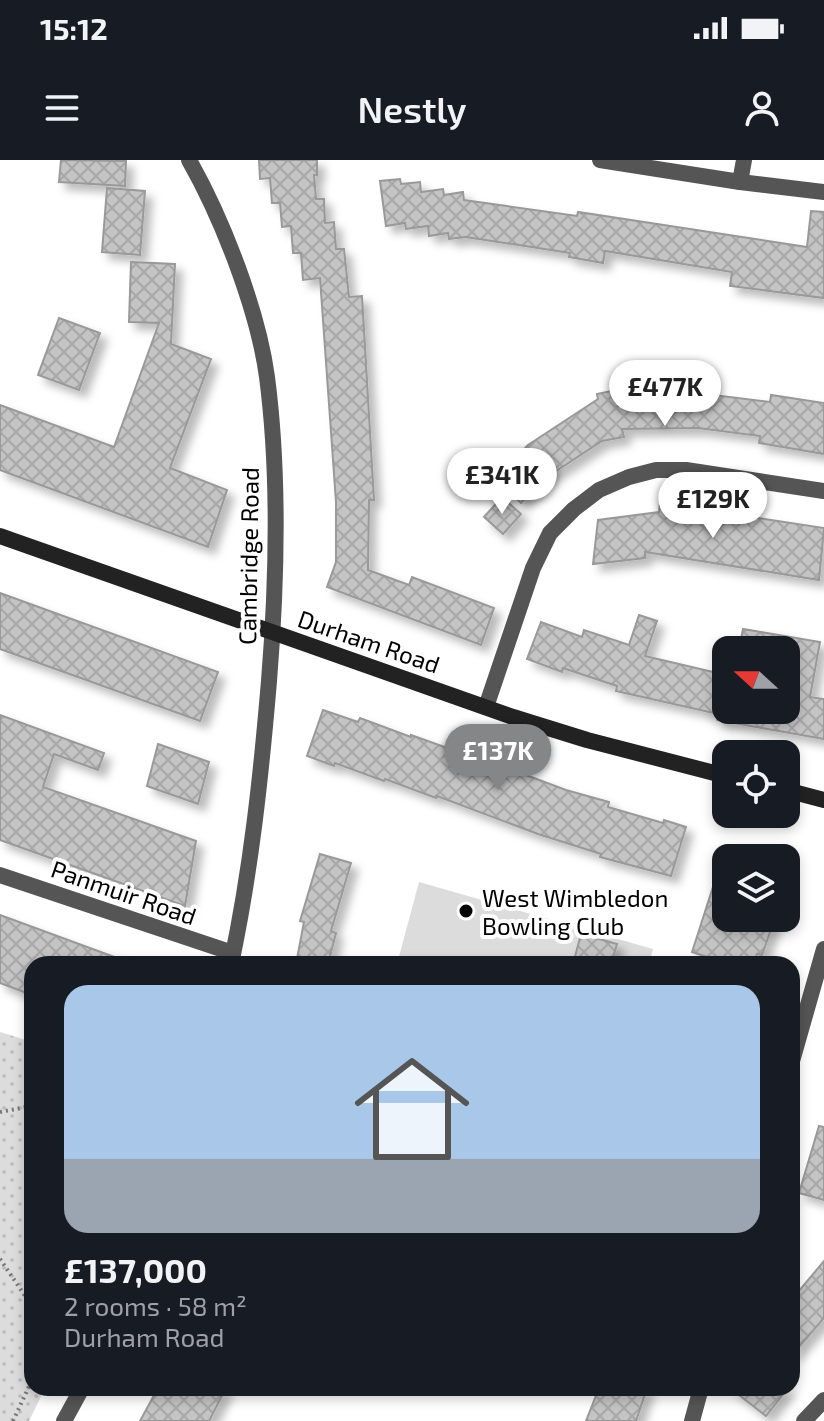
<!DOCTYPE html>
<meta charset="utf-8">
<style>
body{margin:0;font-family:"Exo 2",sans-serif;background:#242831;color:#f1f3f6;height:100vh;display:flex;flex-direction:column;font-size:30px;white-space:nowrap}
*{box-sizing:border-box;margin:0}
p{font-size:26px;color:#9ea1a6}
.icon{flex:none;width:44px;height:44px;fill:none;stroke:currentColor;stroke-width:2;stroke-linecap:round;stroke-linejoin:round}
.map{position:relative;flex:1;overflow:hidden}
.details{position:absolute;left:24px;top:796px;width:776px;height:440px;display:flex;flex-direction:column;background:#171b24;border-radius:24px;box-shadow:0 4px 12px #0003}
.details>*{flex:none}
.needle{width:52px;rotate:291deg}
.controls{position:absolute;left:712px;top:476px;display:grid;gap:16px}
.controls a{display:grid;place-items:center;width:88px;height:88px;border-radius:16px;background:#171b24;box-shadow:0 4px 12px #0003;font-size:40px}
.price{position:absolute;translate:-50% -68px;padding:0 18px;border-radius:28px;background:#fff;color:#222;font-size:26px;line-height:52px;filter:drop-shadow(0 2px 4px #0008)}
.price::after{content:'';position:absolute;left:50%;top:48px;width:24px;height:18px;margin-left:-12px;background:inherit;clip-path:polygon(0 0,100% 0,50% 100%)}
.price.selected{background:#858687;color:#fff}
ul{padding:0;list-style:none}
li{display:grid;align-content:center;gap:16px;height:424px;padding:0 40px}
li+li{border-top:2px solid #363941}
li span{display:grid;place-items:center;height:248px;border-radius:24px;color:#555}
li>.icon{margin-inline-start:auto}
span .icon{width:144px;height:144px;fill:#fffc;stroke-width:1}
li b{font-size:34px}
.status{display:flex;justify-content:space-between;align-items:center;height:56px;padding:0 40px;background:#171b24;direction:ltr}
.status svg{height:22px;fill:currentColor}
header{display:flex;justify-content:space-between;align-items:center;height:104px;padding:0 40px;background:#171b24;font-size:36px;font-weight:600}
.map>svg:first-child{display:block}
.green{fill:#dcdcdc}
.park{fill:url(#park-dots)}
.building{fill:url(#building-cross-hatch);stroke:#999;stroke-width:2;filter:url(#shadow)}
.lines{fill:none;stroke-linecap:round;stroke-linejoin:round}
.path{stroke:#777;stroke-width:4;stroke-dasharray:2 4;stroke-linecap:butt}
.minor{stroke:#555;stroke-width:16}
.secondary{stroke:#222;stroke-width:16}
.poi-dot{fill:#000;stroke:#fff;stroke-width:3}
.labels{text-anchor:middle;dominant-baseline:central;stroke-width:8;stroke-linejoin:round;paint-order:stroke}
.street-label{font-size:24px;fill:#000;stroke:#fff}
.poi-label{font-size:24px;fill:#000;stroke:#fff;text-anchor:start}
</style>
<div class="status"><b>15:12</b><svg viewBox="0 0 49 12"><path d="M0 12V9h3v3zM5 12V6h3v6zM10 12V3h3v9zM15 12V0h3v12zM26 1h20v11H26zM47 4h2v5h-2z"/></svg></div>
<header><svg class="icon" aria-label="menu" viewBox="0 0 24 24"><path d="M4 6h16M4 12h16M4 18h16"/></svg>Nestly<svg class="icon" aria-label="person" viewBox="0 0 24 24"><circle cx="12" cy="8" r="4"/><path d="M4 21q1-7 8-7t8 7"/></svg></header>
<div class="map">
<svg width="824" height="1261" viewBox="0 0 824 1261">
<defs>
<pattern id="park-dots" width="8" height="8" patternUnits="userSpaceOnUse" patternTransform="scale(2)"><rect width="8" height="8" fill="#dcdcdc"/><path d="M2 2h.1M6 6h.1" fill="none" stroke="#bbb" stroke-width="1.8" stroke-linecap="round"/></pattern>
<pattern id="building-cross-hatch" width="8" height="8" patternUnits="userSpaceOnUse" patternTransform="scale(2)"><rect width="8" height="8" fill="#c4c4c4"/><path d="M0 0l8 8M0 8l8-8" fill="none" stroke="#a7a7a7"/></pattern>
<filter id="shadow"><feDropShadow dx="7" dy="7" stdDeviation="4" flood-color="#0004"/></filter>
</defs>
<rect width="100%" height="100%" fill="#fff"/>
<path class="green" d="M419,722L653,789L649,804H397Z"/>
<path class="park" d="M0,872L32,882V1228H45L29,1261H0Z"/>
<g class="building">
<path d="M61,0L126,1L125,26L59,22Z"/>
<path d="M259,0H317V15H314L316,39H324L325,63L334,62L336,89H344L349,137L362,136L374,340H369L368,410L409,425L412,417L494,448L481,485L327,427L336,402V342L320,118L303,120L301,93H293L291,66L282,67L280,43H272L270,18L260,19Z"/>
<path d="M400,19L401,24L420,22L421,32L443,29L444,35L463,32L464,40L577,56L578,52L807,87L811,51L824,52V138L730,126L732,112L605,91L603,103L569,97L570,93L538,88L466,77L449,79L448,73L429,76L428,66L406,69L405,63L386,66L380,21Z"/>
<path d="M107,28L145,31L140,95L102,92Z"/>
<path d="M131,102L175,104L171,184L211,199L170,308L227,330L208,387L0,310V245L114,287L159,163L129,162Z"/>
<path d="M59,158L100,173L79,230L38,215Z"/>
<path d="M616,230V234L697,233L770,242L771,235L824,243V294L759,283L760,276L698,268L622,269L624,277L602,281L541,321L521,343L496,319L528,285L598,239L597,234Z"/>
<path d="M502,337L521,354L503,374L484,357Z"/>
<path d="M660,343L824,368L819,420L645,392V398L593,404L598,360L659,352Z"/>
<path d="M0,433L218,512L200,561L0,489Z"/>
<path d="M639,455L657,461L645,496L726,515V550H786V490H739L743,469L820,482L810,537L824,539V579L717,560L718,554L616,531L617,526L563,508L562,512L527,499L541,462L582,477L584,470L629,485Z"/>
<path d="M323,550L358,562L360,558L411,577V575L464,594V592L566,630L609,642L608,647L663,663L664,660L686,667L671,716L600,697L601,694L538,674L437,636L436,638L385,619L384,621L335,603L334,606L307,596Z"/>
<path d="M0,555L104,593L98,610L54,594L43,627L196,681L185,746L0,680Z"/>
<path d="M158,584L209,602L198,644L147,626Z"/>
<path d="M320,694L351,703L331,771L336,773L328,804H296L304,762L300,761Z"/>
<path d="M722,699L726,700V758H775L762,795L757,794L754,804H728L692,792Z"/>
<path d="M0,755L128,802V804H32V835L0,823Z"/>
<path d="M581,774L617,784L611,804H573Z"/>
<path d="M819,966L824,967V1040L799,1033Z"/>
<path d="M824,1101V1158L792,1195V1139Z"/>
<path d="M158,1228H226L209,1261H140Z"/>
<path d="M599,1228H647L636,1261H586Z"/>
<path d="M730,1228H788L766,1256Z"/>
</g>
<g class="lines">
<g class="path">
<path d="M0,952L32,946"/>
<path d="M0,1099L32,1146"/>
<path d="M13,1261L32,1220"/>
</g>
<g class="minor">
<path d="M189,0C222,58 258,150 267,217C280,317 277,421 269,521C261,616 251,710 231,804"/>
<path d="M600,0L740,22L824,32"/>
<path d="M740,22L744,0"/>
<path d="M486,547L533,408L550,373L574,349L599,330L629,317L656,310H686L824,331"/>
<path d="M0,715L233,793"/>
<path d="M792,901L824,789"/>
<path d="M64,1261L82,1228"/>
<path d="M692,1261L701,1228"/>
<path d="M804,1261L824,1240"/>
</g>
<g class="secondary">
<path d="M0,376L513,557L587,580L726,616"/>
<path d="M786,630L824,640"/>
</g>
</g>
<circle class="poi-dot" cx="466" cy="751" r="8"/>
<g class="labels">
<g class="street-label">
<text transform="translate(248 396) rotate(-89)">Cambridge Road</text>
<text transform="translate(369 481) rotate(19)">Durham Road</text>
<text transform="translate(124 732) rotate(19)">Panmuir Road</text>
</g>
<g class="poi-label">
<text x="482" y="737">West Wimbledon<tspan x="482" dy="28">Bowling Club</tspan></text>
</g>
</g>
</svg>
<div class="controls">
<a><svg class="needle" viewBox="-14 -14 28 28"><path d="M0-13l5 13h-10z" fill="#e53935"/><path d="M0 13l5-13h-10z" fill="#9ea1a6"/></svg></a>
<a><svg class="icon" aria-label="locate" viewBox="0 0 24 24"><circle cx="12" cy="12" r="6"/><path d="M12 2v4M12 18v4M2 12h4M18 12h4"/></svg></a>
<a><svg class="icon" aria-label="layers" viewBox="0 0 24 24"><path d="M12 4l9 5-9 5-9-5zM3 14l9 5 9-5"/></svg></a>
</div>
<b class="price" style="left:665px;top:268px">£477K</b>
<b class="price" style="left:502px;top:356px">£341K</b>
<b class="price" style="left:713px;top:380px">£129K</b>
<b class="price selected" style="left:498px;top:632px">£137K</b>
<section class="details">
<ul>
<li><span style="background:linear-gradient(#a9c7e8 70%,#9aa5b1 0)"><svg class="icon" aria-label="home" viewBox="0 0 24 24"><path d="M3 11l9-7 9 7M6 9v11h12V9"/></svg></span><div><b>£137,000</b><p>2 rooms · 58 m²</p><p>Durham Road</p></div></li>
</ul>
</section>
</div>
